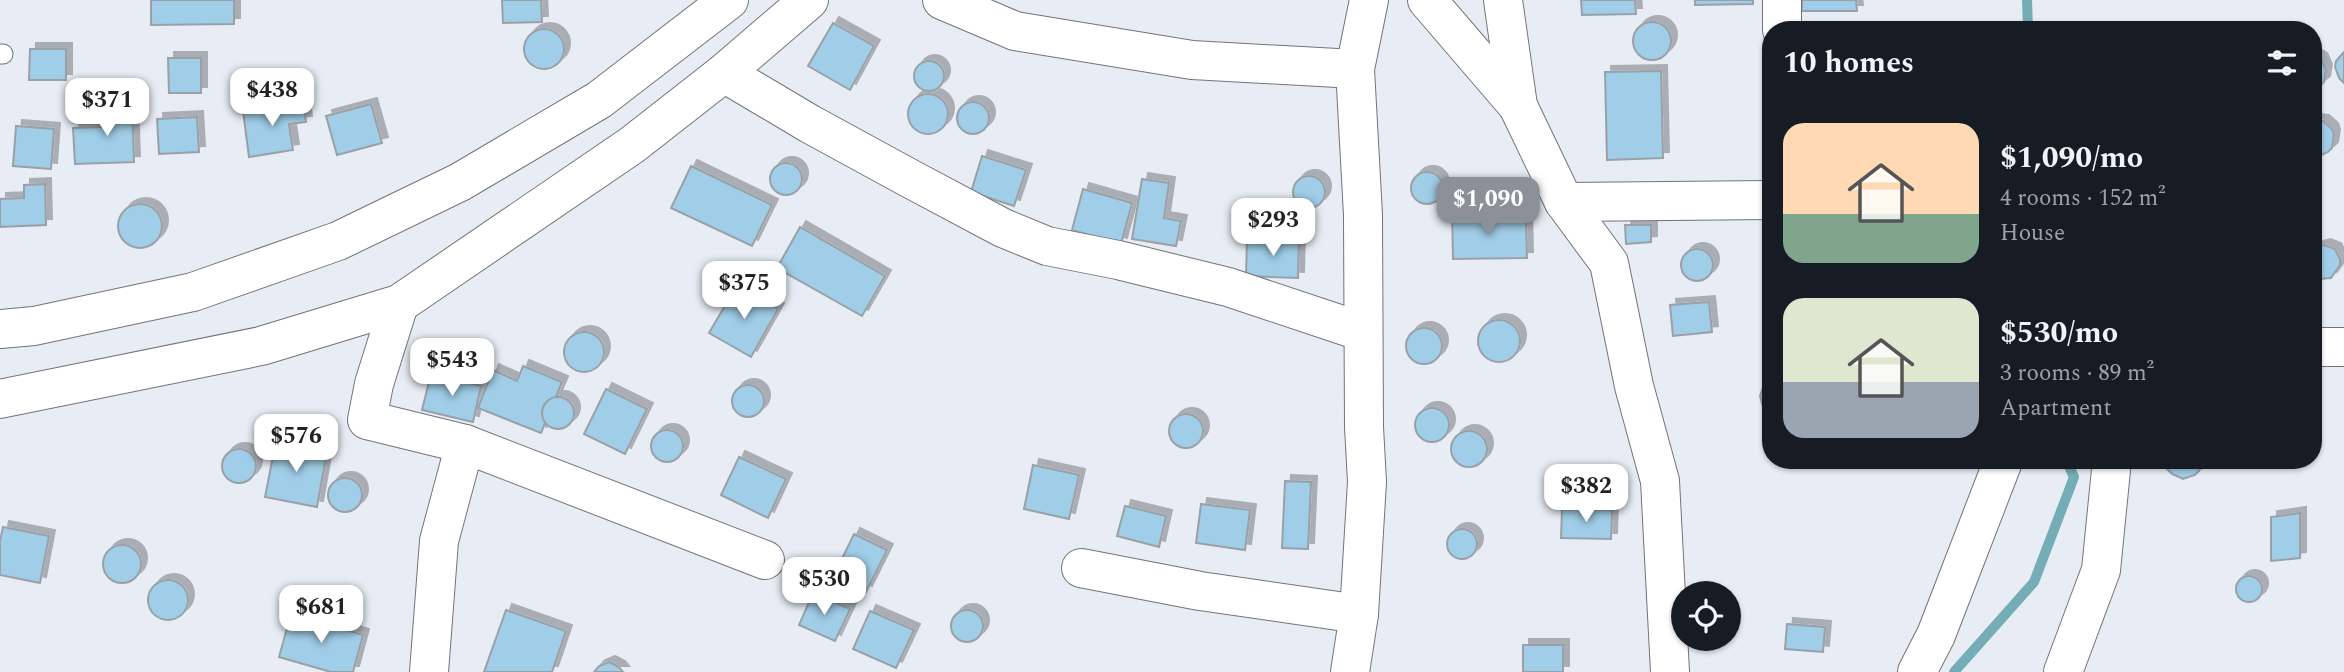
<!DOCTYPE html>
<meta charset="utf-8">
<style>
body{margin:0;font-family:Spectral,serif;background:#20242c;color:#f1f3f6;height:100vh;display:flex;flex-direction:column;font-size:26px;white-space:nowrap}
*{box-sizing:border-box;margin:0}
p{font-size:23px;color:#9ea1a6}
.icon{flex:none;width:38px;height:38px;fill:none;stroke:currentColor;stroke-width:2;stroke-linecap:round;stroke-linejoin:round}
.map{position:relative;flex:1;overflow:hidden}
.sheet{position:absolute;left:1762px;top:21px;width:560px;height:448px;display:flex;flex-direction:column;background:#171b24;border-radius:28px;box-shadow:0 2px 5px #0004}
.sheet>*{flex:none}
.tools{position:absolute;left:1671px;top:581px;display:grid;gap:14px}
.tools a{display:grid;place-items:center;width:70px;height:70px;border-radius:50%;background:#171b24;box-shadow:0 2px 5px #0004;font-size:35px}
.price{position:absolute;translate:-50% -60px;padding:0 16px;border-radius:14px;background:#fff;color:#222;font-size:23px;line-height:46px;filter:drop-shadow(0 2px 4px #0008)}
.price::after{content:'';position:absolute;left:50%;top:42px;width:21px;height:16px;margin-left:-10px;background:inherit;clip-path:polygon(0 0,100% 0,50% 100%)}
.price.active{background:#8c9099;color:#fff}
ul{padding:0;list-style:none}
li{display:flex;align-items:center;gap:21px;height:175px;padding:0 21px}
li span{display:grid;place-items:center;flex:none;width:196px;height:140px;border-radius:21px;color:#555}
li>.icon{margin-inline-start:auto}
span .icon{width:84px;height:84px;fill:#fffc;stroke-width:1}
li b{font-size:30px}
h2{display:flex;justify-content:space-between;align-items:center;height:84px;padding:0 21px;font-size:30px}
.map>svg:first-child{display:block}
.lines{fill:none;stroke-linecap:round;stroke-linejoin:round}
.stream{stroke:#74adb5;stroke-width:10}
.building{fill:#a0cde7;stroke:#99a1a6;stroke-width:2;filter:url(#shadow)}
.lane-casing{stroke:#70747b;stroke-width:21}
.street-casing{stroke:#70747b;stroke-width:40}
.secondary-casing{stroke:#70747b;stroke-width:40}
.lane{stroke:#fff;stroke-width:19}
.street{stroke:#fff;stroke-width:38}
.secondary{stroke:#fff;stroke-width:38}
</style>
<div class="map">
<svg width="2344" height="672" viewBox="0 0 2344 672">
<defs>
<filter id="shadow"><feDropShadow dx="6" dy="-6" stdDeviation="0" flood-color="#0004"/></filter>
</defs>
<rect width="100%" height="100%" fill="#e8edf5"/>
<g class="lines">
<g class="stream">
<path d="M2027,0L2028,30"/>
<path d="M1954,672L2034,582L2074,477L2066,460"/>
</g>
</g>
<g class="building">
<path d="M151,0H234V24L151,25Z"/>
<path d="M502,0H541L542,22L503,23Z"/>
<path d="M1581,0H1635L1636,14L1582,15Z"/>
<path d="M1695,0H1753V4L1695,5Z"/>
<path d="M1802,0H1856L1857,11H1802Z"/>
<circle cx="1652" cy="41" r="19"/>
<path d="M833,23L874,46L850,90L808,66Z"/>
<circle cx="544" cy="49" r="20"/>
<path d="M30,49H66V80H29Z"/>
<path d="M2344,52V83L2339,78L2335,67L2336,61Z"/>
<path d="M2314,55L2321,59L2326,70L2324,82L2314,90Z"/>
<path d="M168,58H201V93H169Z"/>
<circle cx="929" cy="76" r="15"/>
<path d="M1661,71L1663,158L1607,160L1605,72Z"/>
<circle cx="928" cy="114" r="20"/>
<path d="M303,102L306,122L289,124L293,150L249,157L243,111Z"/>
<circle cx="973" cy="118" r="16"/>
<path d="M132,104L134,162L75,164L73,128L102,127L101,105Z"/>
<path d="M371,104L382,143L337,155L326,116Z"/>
<path d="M197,117L199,152L159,154L157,119Z"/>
<path d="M2314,120L2323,121L2332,129L2334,135L2332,148L2328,152L2317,157H2314Z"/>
<path d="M16,126L54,129L51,169L13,166Z"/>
<path d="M982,156L1026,170L1014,206L971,192Z"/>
<circle cx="786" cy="179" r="16"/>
<path d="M691,166L772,205L752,246L671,208Z"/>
<circle cx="1427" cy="188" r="16"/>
<circle cx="1309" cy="192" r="16"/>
<path d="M1142,179L1169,183L1164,218L1181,221L1176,246L1132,239Z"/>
<path d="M45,184L46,225L0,227V199L24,198V185Z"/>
<path d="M1083,189L1132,203L1121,244L1072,230Z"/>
<circle cx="140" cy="226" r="22"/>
<path d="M1452,210H1479V220L1526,219L1527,258L1453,259Z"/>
<path d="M1625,225H1651V242L1626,244Z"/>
<path d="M800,227L885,276L862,316L777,268Z"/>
<path d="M1247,238L1299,239L1298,278L1246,276Z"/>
<path d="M2324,245L2335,249L2340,259V265L2331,278L2320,279L2314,276V248Z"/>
<circle cx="1697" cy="265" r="16"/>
<path d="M737,285L778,309L751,357L709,333Z"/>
<path d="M1709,302L1712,332L1673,336L1670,305Z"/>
<circle cx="1499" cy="341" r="21"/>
<circle cx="1424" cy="346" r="18"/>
<circle cx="584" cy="352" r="20"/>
<path d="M523,366L562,382L541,433L478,408L493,370L517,381Z"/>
<path d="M431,374L481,386L473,422L422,410Z"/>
<path d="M1771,380V412L1763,407L1760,396L1764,385Z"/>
<circle cx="748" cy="401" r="16"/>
<path d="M606,389L647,409L625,454L584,434Z"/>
<circle cx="558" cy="413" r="16"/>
<circle cx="1432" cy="425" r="17"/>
<circle cx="1186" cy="431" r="17"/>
<circle cx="667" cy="446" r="16"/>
<circle cx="1469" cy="449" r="18"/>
<path d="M276,441L327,451L317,507L265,497Z"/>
<circle cx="239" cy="466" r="17"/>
<path d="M739,457L786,479L768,518L721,495Z"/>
<path d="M2165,460H2202L2199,471L2195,475L2183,479L2172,474L2167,469Z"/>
<path d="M1033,465L1079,475L1069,519L1024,509Z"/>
<circle cx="345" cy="495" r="17"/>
<path d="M1285,481L1311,482L1308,549L1282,548Z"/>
<path d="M1201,504L1250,510L1245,550L1196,543Z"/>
<path d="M1125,506L1166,516L1159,547L1117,536Z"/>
<path d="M1562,509L1612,510L1611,539L1561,538Z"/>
<path d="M2300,513V558L2271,561V517Z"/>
<path d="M3,527L49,536L40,583L0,575V541Z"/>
<circle cx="1462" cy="544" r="15"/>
<path d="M854,534L887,550L866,592L833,577Z"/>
<circle cx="122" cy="564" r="19"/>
<circle cx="2249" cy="589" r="13"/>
<circle cx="168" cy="600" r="20"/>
<path d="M813,593L850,609L835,641L799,625Z"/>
<path d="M506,610L566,631L552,672H484Z"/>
<circle cx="967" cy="626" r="16"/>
<path d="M870,611L914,630L896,668L853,649Z"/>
<path d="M291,614L363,635L353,672H331L279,657Z"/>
<path d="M1787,624L1825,627L1823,652L1785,649Z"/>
<rect x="1523" y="645" width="40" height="27"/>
<path d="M609,662L619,667L623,672H594L599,666Z"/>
</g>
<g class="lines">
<g class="lane-casing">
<path id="lane" d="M0,54H3"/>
</g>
<g class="street-casing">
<g id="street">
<path d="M942,0L1015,31L1192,60L1355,69"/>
<path d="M1427,0L1518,106L1564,202L1609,263L1634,386L1660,481L1670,672"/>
<path d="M1503,0L1518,106"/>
<path d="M1782,30V0"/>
<path d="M724,73L810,124L909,178L1003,228L1047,246L1118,260L1228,287L1363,332"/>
<path d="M1564,202L1771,200"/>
<path d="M399,304L374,384L367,420L465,444L439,541L429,672"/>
<path d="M2314,347H2344"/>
<path d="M0,399L261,346L399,304L632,145L724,73L809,0"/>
<path d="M465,444L765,560"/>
<path d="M1081,568L1200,591L1359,614"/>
<path d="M1350,672L1359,614L1367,482L1364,427L1363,215L1355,69L1369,0"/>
<path d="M1917,672L1936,635L2002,464"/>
<path d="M2063,672L2101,570L2112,460"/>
</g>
</g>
<g class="secondary-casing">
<path id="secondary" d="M0,329L34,326L193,292L338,241L460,182L599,100L729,0"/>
</g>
<use href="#lane" class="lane"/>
<use href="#street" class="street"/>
<use href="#secondary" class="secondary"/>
</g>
</svg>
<div class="tools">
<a><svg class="icon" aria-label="locate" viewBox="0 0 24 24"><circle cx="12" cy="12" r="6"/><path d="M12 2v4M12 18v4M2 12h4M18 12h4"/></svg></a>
</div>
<b class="price" style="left:272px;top:128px">$438</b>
<b class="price" style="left:107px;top:138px">$371</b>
<b class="price active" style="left:1488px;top:237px">$1,090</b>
<b class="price" style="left:1273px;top:258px">$293</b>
<b class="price" style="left:744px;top:321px">$375</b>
<b class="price" style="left:452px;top:398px">$543</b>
<b class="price" style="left:296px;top:474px">$576</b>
<b class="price" style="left:1586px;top:524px">$382</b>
<b class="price" style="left:824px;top:617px">$530</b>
<b class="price" style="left:321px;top:645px">$681</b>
<section class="sheet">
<h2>10 homes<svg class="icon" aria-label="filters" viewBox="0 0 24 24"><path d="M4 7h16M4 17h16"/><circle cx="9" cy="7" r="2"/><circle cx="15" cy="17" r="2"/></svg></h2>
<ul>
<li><span style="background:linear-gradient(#ffd9b3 65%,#7fa58c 0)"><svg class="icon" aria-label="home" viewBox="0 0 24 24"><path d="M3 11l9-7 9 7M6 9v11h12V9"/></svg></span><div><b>$1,090/mo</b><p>4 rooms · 152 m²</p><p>House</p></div></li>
<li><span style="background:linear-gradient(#dfe7d0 60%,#9aa5b1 0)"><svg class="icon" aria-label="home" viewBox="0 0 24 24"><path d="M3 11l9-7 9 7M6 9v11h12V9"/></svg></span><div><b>$530/mo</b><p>3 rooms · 89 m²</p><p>Apartment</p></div></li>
</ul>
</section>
</div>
